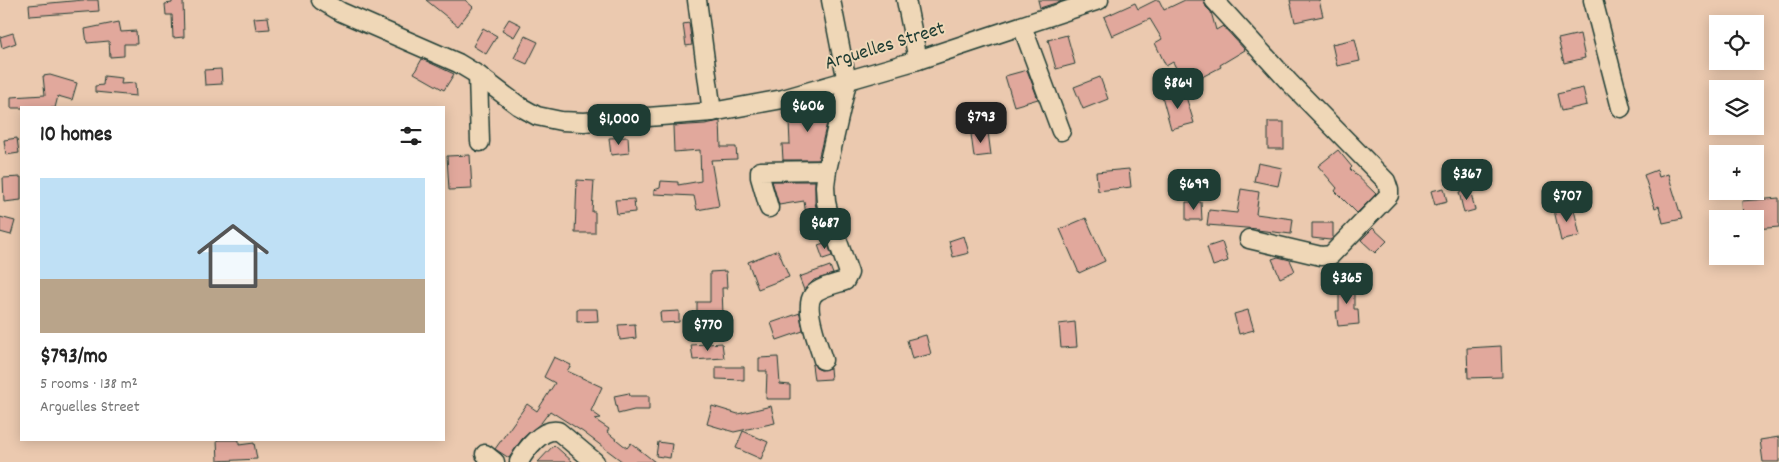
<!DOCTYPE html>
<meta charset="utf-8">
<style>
body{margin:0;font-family:Dekko,sans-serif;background:#f6f6f6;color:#222;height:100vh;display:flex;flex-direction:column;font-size:19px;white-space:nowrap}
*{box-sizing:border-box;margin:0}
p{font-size:16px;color:#767676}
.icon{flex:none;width:28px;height:28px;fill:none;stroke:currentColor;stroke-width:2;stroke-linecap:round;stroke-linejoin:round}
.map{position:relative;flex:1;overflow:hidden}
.sheet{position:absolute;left:20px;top:106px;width:425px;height:335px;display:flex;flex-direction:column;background:#fff;border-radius:0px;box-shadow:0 2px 12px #0003}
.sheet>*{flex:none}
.tools{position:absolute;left:1709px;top:15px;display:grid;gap:10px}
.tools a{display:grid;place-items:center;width:55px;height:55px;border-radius:0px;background:#fff;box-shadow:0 2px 12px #0003;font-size:25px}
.price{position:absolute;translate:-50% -42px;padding:0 11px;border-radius:10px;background:#1f3d34;color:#fff;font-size:16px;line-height:32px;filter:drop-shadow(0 1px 2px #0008)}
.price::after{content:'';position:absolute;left:50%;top:30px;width:15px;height:11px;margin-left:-8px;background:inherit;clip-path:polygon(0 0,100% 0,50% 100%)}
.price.current{background:#222;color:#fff}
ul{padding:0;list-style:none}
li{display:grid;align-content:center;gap:10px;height:265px;padding:0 20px}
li+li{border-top:1px solid #e0e0e0}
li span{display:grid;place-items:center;height:155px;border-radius:0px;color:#555}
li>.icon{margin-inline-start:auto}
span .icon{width:90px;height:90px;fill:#fffc;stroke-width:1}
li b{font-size:21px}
h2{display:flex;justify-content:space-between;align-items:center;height:60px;padding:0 20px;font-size:21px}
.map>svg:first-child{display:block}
.building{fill:#e1a89c;stroke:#1f3d34}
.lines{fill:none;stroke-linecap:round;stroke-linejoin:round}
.street-casing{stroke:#1f3d34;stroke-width:21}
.street{stroke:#efd7b7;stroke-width:18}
.labels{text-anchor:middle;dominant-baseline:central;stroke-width:4;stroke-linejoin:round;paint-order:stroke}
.street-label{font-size:20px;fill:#1f3d34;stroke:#efd7b7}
</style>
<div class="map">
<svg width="1779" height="462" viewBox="0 0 1779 462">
<rect width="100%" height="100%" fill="#ebc9af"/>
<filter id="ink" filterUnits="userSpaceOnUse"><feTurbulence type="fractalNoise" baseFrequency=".02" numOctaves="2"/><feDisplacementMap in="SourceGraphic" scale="10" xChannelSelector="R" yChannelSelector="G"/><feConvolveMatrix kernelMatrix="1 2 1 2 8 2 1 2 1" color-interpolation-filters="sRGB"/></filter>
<g filter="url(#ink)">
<g class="building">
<path d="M83,0H98L99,11L30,16L29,5Z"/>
<path d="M172,0H183L184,37L173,38L172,15H166L165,4L172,3Z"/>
<path d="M426,0H465L473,7L458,26Z"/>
<path d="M1038,0H1065L1040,8Z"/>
<path d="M1156,0H1159L1164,10L1185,0H1204L1206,7L1211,12L1216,30L1223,26L1245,50L1220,65L1221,67L1185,86L1173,62L1166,66L1155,43L1162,39L1150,19L1112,36L1104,17L1135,3L1138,9Z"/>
<path d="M1290,0H1319L1323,16L1295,22Z"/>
<path d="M268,17L270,29L256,30L254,18Z"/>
<path d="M509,19L521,25L514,37L502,30Z"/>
<path d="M119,22L121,32L136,31L137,44H124V56L110,57L109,41L87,43L85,29Z"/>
<path d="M689,23L692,45L686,46L683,24Z"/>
<path d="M483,28L497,36L486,54L473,46Z"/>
<path d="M13,33L16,43L2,48L0,37Z"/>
<path d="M1580,34L1585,58L1564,63L1558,39Z"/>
<path d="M1067,35L1075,64L1056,69L1048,40Z"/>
<path d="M525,36L538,42L527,64L514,58Z"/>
<path d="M1355,39L1360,61L1337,66L1332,44Z"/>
<path d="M422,59L454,74L444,90L414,73Z"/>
<path d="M221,69L222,84L205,85L204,70Z"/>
<path d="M1027,70L1038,99L1014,106L1005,76Z"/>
<path d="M50,75L77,83L72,100L58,96L55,108H11V97L45,95L43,76Z"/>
<path d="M104,76L122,78L121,84L135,83L136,96L95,92V86L103,85Z"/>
<path d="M1100,77L1108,99L1083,109L1074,87Z"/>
<path d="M1583,88L1587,105L1561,111L1557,94Z"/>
<path d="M1184,90L1194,123L1171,129L1162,96Z"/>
<path d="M815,101L832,102L818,160H783L782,144H790L789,122L805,121L806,103Z"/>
<path d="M720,121L721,147H736L737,159L711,160L719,206L697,210L694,196L654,194V190L660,188L661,181L678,182V185L701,181L700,150L674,152L673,126L705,124Z"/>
<rect x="1268" y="122" width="16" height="27"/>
<path d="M988,132L991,155L974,157L971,134Z"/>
<path d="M628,137L629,153L611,155L609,138Z"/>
<path d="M17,138L19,153L6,155L4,140Z"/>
<path d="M1338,150L1352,167L1350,169L1376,194L1357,213L1335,191L1337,188L1318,166Z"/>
<path d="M470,155L472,189L449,190L447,156Z"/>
<path d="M1258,163L1282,168L1278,186L1254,181Z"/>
<path d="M1129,169L1131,187L1098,191L1096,172Z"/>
<path d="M1657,170L1659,177L1668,174L1682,219L1663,223L1659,206L1655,208L1644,175Z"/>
<path d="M21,177V200L4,202L3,178Z"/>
<path d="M577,180L594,181L592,212H595V233H575Z"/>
<path d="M772,181H815V203L819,220L807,222L804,201L779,205Z"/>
<path d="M1444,188L1447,202L1435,205L1431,191Z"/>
<path d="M1241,189L1259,192L1256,214L1293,219L1291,234L1257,230L1259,229L1207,225L1209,210L1237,213Z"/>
<path d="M1470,189L1475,210L1464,213L1459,192Z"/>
<path d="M1779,198V227L1755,229V219H1743L1742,201Z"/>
<path d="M634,199L635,212L617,214L615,200Z"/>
<path d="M1186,202H1201L1202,220H1186Z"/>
<path d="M1573,205L1580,236L1561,241L1554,210Z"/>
<path d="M0,217L15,221L11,235L0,232Z"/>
<path d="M1086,218L1105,261L1079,273L1060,229Z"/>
<path d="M1312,223H1333V238L1330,240L1312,238Z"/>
<path d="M1373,228L1387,241L1375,253L1361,240Z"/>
<path d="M964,236L969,253L953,257L949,241Z"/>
<path d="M827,242L832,256L823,259L818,245Z"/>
<path d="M1222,242L1228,261L1213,266L1207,247Z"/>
<path d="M778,250L789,277L758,289L748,262Z"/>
<path d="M1278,257L1290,260L1295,271L1280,278L1272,259Z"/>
<path d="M830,266L833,274L814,280L804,290L799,277Z"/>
<path d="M726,271L727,288H722L723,315L697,316V302H710V272Z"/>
<path d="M1339,281H1354V309H1358L1359,324L1338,326L1336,311H1339Z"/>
<path d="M577,309H597L598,321L577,322Z"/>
<path d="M1248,310L1254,330L1239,334L1234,314Z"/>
<path d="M679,311V322L661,323L660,312Z"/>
<path d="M800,313L803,331L777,340L771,323Z"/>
<path d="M1075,322L1077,347L1061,348L1059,324Z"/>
<path d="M635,324L636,338L620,340L618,325Z"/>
<path d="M926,335L931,354L912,359L907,340Z"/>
<path d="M722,343L724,358L693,360L691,345Z"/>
<path d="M1501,346L1502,377L1468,378L1467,348Z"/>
<path d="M554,357L571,365L567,371L602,387L591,411L601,418L594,419L609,429L607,432L627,448L631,443L655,462H623L583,432L550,411L541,423L522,439L509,458L495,449L527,404L537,411L555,383L544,377Z"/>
<path d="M778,357L780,384L790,385V399H766L767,371H759V358Z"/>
<path d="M814,364L816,368L821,370L830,368L831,379L814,380L812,365Z"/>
<path d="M716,367H744V380L716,379Z"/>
<path d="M629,393L630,396H649V410H634L618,414L614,396Z"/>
<path d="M712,406L738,414L771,406L775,423L734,432L707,424Z"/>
<path d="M743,431L768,442L761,459L736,448Z"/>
<path d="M1779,437V462H1763L1760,440Z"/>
<path d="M217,440H239V445L254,443L257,459L218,461Z"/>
<path d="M658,442L672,444L670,458L656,456Z"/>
<path d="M554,445L573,462H538Z"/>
</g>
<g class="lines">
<g class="street-casing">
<g id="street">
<path d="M321,0L341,12L458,63L478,75L519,106L537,116L561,121L584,122L712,112L783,99L918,60L1099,0"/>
<path d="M697,0L712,112"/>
<path d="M906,0L918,60"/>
<path d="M1214,0L1289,82L1386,181L1389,190V195L1331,255L1321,256L1249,239"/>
<path d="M1593,0L1621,108"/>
<path d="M1022,26L1061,131"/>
<path d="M478,75L480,142"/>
<path d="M769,208L760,177V171L827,170"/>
<path d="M823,360C819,346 803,308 813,295C819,287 836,284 845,281L849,273L830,219L826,202L825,186L827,170L847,82L831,0"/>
<path d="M485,454L495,462"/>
<path d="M519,462C526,449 542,428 558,431L595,462"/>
</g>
</g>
<use href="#street" class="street"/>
</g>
</g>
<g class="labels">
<g class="street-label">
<text transform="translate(885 47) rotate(-17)">Arguelles Street</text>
</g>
</g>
</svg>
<div class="tools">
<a><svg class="icon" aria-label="locate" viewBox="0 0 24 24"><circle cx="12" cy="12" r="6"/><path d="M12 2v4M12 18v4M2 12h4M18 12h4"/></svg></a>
<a><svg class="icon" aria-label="layers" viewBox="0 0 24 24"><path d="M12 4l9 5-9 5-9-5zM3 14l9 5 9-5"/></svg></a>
<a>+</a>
<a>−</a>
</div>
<b class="price" style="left:1178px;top:110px">$864</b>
<b class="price" style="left:808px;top:133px">$606</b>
<b class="price current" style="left:981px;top:144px">$793</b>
<b class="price" style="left:619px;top:146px">$1,000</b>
<b class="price" style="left:1467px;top:201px">$367</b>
<b class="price" style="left:1194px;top:211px">$699</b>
<b class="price" style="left:1567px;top:223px">$707</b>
<b class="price" style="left:825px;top:250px">$687</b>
<b class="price" style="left:1347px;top:305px">$365</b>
<b class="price" style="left:708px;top:352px">$770</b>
<section class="sheet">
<h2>10 homes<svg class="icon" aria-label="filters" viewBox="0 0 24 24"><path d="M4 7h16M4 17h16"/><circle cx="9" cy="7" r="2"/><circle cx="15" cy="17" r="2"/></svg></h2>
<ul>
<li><span style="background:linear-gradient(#bfe0f5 65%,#b9a48a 0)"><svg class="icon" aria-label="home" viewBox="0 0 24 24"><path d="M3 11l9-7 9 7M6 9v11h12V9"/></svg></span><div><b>$793/mo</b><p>5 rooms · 138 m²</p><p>Arguelles Street</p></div></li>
</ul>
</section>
</div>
